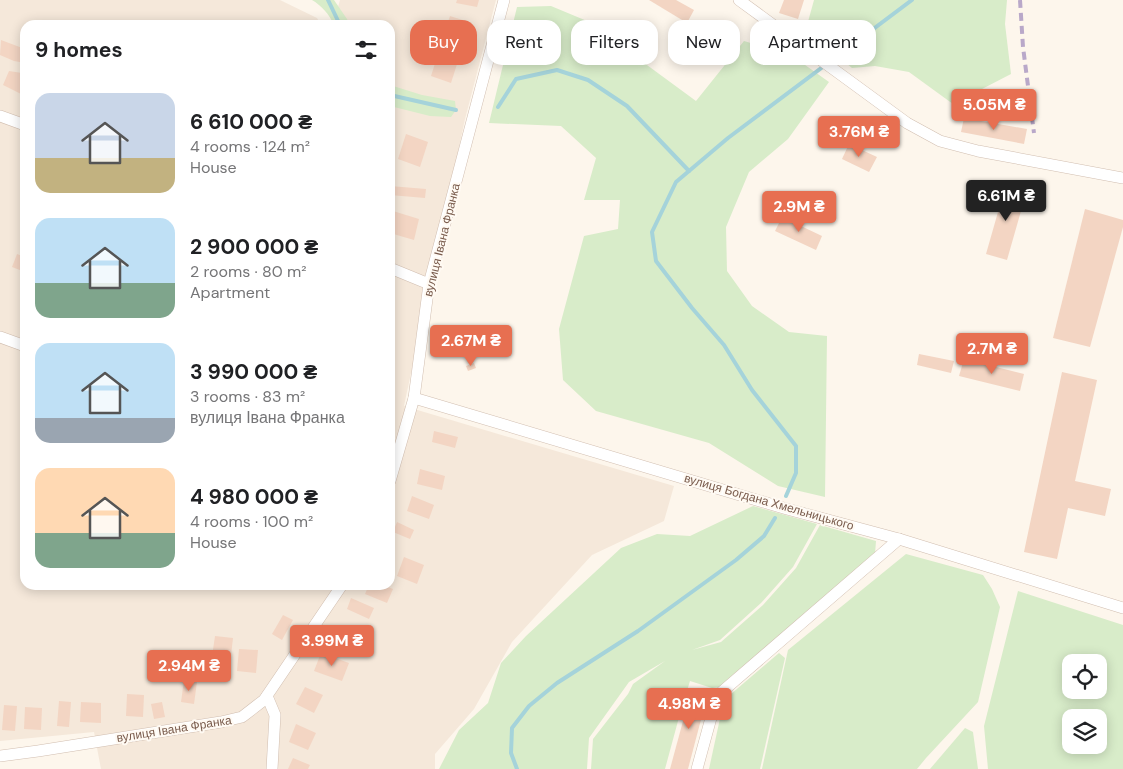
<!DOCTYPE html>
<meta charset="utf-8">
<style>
body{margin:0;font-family:"DM Sans",sans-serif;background:#f2f2f2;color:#202124;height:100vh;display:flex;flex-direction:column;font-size:19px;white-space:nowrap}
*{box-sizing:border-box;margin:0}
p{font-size:16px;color:#757577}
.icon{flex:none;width:28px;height:28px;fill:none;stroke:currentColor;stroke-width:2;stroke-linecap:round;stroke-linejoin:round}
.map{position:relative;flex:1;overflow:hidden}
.drawer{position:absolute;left:20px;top:20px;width:375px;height:570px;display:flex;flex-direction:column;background:#fff;border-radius:15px;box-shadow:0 2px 12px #0003}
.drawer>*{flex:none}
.guide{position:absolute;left:410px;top:20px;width:475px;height:45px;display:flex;gap:10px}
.controls{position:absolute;left:1062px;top:654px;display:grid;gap:10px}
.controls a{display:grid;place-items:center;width:45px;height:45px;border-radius:10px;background:#fff;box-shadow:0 2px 12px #0003;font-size:25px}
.price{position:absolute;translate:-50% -42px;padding:0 11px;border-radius:5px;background:#e76f51;color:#fff;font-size:16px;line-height:32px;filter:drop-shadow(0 1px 2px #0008)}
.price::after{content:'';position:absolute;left:50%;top:30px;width:15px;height:11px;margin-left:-8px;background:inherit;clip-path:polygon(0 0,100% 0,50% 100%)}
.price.selected{background:#222;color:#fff}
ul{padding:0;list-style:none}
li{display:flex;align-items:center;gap:15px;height:125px;padding:0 15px}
li span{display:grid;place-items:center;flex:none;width:140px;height:100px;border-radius:15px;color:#555}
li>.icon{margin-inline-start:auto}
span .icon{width:60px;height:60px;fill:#fffc;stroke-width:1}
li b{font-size:21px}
h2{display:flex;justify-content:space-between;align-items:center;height:60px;padding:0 15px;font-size:21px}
.tag{padding:0 18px;border-radius:15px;background:#fff;box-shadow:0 2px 12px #0003;font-size:18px;line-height:45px}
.tag.selected{background:#e76f51;color:#fff}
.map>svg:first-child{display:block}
.residential{fill:#f5e8da}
.green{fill:#d8ecc9;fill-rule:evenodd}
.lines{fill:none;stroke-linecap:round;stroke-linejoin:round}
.stream{stroke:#a5d3da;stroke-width:4}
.building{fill:#f3d5c3}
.street-casing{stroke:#d1beb0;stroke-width:12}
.street{stroke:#fff;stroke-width:11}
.rail{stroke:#b9a8c9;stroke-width:4;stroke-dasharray:8 5;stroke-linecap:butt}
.labels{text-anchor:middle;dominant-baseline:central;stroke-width:4;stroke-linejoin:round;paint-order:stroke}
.street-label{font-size:12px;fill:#7a5c4d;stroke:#fffaf3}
</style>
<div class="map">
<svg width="1123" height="769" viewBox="0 0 1123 769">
<rect width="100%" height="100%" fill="#fdf6ec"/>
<path class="residential" d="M0,0H280L317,18L321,25H25V585H390V25H333L340,0H496L465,119L404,406L674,486L664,521L592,555L512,642L474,709L435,754V769H101L94,732L0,741Z"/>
<g class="green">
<path d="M312,0H334L347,19L350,25H334C329,14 322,6 312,0Z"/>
<path d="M814,0H1007L1005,24L1011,74L953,104L909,72L875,66L852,68L806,29Z"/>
<path d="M551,6L587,21L696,101L744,41L791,55L829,82L788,139L749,172L726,227L727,271L752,306L789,332L827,336L825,497L778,486L709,443L596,411L563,380L559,329L584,236L618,229L620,200H584L596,158L561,126L489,123L517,7Z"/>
<path d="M390,85L422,95L455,101L456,110L451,117L430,116L390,106Z"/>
<path d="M753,506L817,524L793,567L761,603L720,640L692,650L721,642L763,605L796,568L820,525L876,541L875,554L721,687L712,688L690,681L681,710L665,769H591L593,739L628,694L633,684L665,661L629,682L589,738L587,769H439L459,730L488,703L501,663L526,636L621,548L657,534L690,536Z"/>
<path d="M906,554L983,575L992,589L1000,607L978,702L926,758L917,769H762L788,650Z"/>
<path d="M1018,591L1123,625V769H988L984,726ZM1071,662H1099V690H1071ZM1071,718H1099V745H1071Z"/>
<path d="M779,653L785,658L760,769H709L724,700Z"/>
<path d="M965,728L973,732L978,769H930Z"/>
</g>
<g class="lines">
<g class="stream">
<path d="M328,0L340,25"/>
<path d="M390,95L456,110"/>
<path d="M498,107L516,79L557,70L588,80L627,106L689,171"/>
<path d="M786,496L796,473V446L752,390L724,345L692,308L656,261L652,232L676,182L728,138L912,0"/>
<path d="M517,769L511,753L512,728L529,706L557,683L638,631L736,560L764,536L775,518"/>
</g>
</g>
<g class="building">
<path d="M457,0H479L477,7L456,3Z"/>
<path d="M649,0H676L694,10L687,23Z"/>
<path d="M784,0H804L798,19L779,13Z"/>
<path d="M450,16L472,23L465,44L443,37Z"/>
<path d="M1,40L25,49V63L14,61L0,55Z"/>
<path d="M438,54L458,61L451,83L431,76Z"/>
<path d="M25,66V89L23,95L3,85L9,71L22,73Z"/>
<path d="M964,118L1027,129L1024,144L961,132Z"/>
<path d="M406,134L428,142L420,167L398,159Z"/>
<path d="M849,144L877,157L869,172L842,159Z"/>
<path d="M1006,184L1027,190L1007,260L986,254Z"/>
<path d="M390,186L426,189L425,198L390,195Z"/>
<path d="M1085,209L1123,220V227L1090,347L1053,338Z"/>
<path d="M393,211L419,219L414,240L390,233V221Z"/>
<path d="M782,217L822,236L816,250L775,231Z"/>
<path d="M17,254L25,257V272L12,267Z"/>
<path d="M390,342H394L392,362H390Z"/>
<path d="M919,354L954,361L951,373L917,365Z"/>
<path d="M964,359L1024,374L1020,391L959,376Z"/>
<path d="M474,363L476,368L468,371L466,366Z"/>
<path d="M1062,372L1097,380L1075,481L1111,489L1105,516L1068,508L1057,559L1024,552Z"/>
<path d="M434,431L458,437L455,448L432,442Z"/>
<path d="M420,469L445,476L442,490L417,484Z"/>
<path d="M412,496L434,505L429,519L407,511Z"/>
<path d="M397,522L414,530L410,539L393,532Z"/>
<path d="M404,557L424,565L417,584L397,576Z"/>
<path d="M369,585H383L393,589L387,603L365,594Z"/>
<path d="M351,598L374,608L369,619L347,609Z"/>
<path d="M283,615L293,620L282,640L272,634Z"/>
<path d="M339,627L353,633L346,649L332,643Z"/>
<path d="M215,636L233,638L229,673L210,670Z"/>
<path d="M239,649L258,650L256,673L237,671Z"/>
<path d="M321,653L349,663L342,681L314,671Z"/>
<path d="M184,680L197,682L194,704L181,702Z"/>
<path d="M305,687L323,695L314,713L296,704Z"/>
<path d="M692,688L708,693L688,769H670Z"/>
<path d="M127,694L144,695L143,717L126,716Z"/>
<path d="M59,701L71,702L69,727L57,726Z"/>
<path d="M81,702L101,703V723L80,722Z"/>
<path d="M162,702L165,717L154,719L151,704Z"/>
<path d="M4,705L17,706L15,731L2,730Z"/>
<path d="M25,707L42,708L41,730L24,729Z"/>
<path d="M296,724L316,733L308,750L289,742Z"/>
<path d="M293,758L310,765L308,769H288Z"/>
</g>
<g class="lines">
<g class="street-casing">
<g id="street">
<path d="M739,0L907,123L940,141L978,151L1123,178"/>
<path d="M0,116L25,125"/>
<path d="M390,268L429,284"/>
<path d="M0,337L25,346"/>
<path d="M414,398L787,509L899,539L1123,608"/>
<path d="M390,481L414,398L429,284L504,0"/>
<path d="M267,696L275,715L272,769"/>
<path d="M0,756L38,751L221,722L242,717L264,700L342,585"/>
<path d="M697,769L717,696L899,539"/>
</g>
</g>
<use href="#street" class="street"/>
<path class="rail" d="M1020,0L1023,47L1034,133"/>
</g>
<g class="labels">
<g class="street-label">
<text transform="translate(442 240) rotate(-76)">вулиця Івана Франка</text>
<text transform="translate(769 502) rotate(16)">вулиця Богдана Хмельницького</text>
<text transform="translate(174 729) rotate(-9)">вулиця Івана Франка</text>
</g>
</g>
</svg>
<div class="controls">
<a><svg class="icon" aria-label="locate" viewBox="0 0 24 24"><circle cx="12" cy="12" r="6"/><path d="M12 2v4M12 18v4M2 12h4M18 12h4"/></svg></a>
<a><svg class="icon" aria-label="layers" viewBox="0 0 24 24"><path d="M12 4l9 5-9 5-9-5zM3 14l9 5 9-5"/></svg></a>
</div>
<b class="price" style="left:994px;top:131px">5.05M ₴</b>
<b class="price" style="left:859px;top:158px">3.76M ₴</b>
<b class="price selected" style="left:1006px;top:222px">6.61M ₴</b>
<b class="price" style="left:799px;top:233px">2.9M ₴</b>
<b class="price" style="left:471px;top:367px">2.67M ₴</b>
<b class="price" style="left:992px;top:375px">2.7M ₴</b>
<b class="price" style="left:332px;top:667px">3.99M ₴</b>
<b class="price" style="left:189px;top:692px">2.94M ₴</b>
<b class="price" style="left:689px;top:730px">4.98M ₴</b>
<div class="guide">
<a class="tag selected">Buy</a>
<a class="tag">Rent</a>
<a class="tag">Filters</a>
<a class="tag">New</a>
<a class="tag">Apartment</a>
</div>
<section class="drawer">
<h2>9 homes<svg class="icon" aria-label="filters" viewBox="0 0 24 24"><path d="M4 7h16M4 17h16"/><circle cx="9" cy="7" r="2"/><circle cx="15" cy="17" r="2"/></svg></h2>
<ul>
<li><span style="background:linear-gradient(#c9d6e8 65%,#c2b280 0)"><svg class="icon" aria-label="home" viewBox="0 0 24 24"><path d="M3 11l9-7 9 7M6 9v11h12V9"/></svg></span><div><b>6 610 000 ₴</b><p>4 rooms · 124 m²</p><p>House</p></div></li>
<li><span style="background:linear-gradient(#bfe0f5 65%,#7fa58c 0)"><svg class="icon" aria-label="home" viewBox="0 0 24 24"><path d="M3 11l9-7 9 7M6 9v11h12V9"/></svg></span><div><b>2 900 000 ₴</b><p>2 rooms · 80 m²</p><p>Apartment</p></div></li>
<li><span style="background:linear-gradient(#bfe0f5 75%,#9aa5b1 0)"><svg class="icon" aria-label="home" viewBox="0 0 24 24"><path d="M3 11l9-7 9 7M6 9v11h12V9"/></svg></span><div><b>3 990 000 ₴</b><p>3 rooms · 83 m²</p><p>вулиця Івана Франка</p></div></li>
<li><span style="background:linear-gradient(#ffd9b3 65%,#7fa58c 0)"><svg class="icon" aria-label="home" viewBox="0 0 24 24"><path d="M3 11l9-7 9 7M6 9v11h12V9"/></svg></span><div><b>4 980 000 ₴</b><p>4 rooms · 100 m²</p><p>House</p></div></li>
</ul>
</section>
</div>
